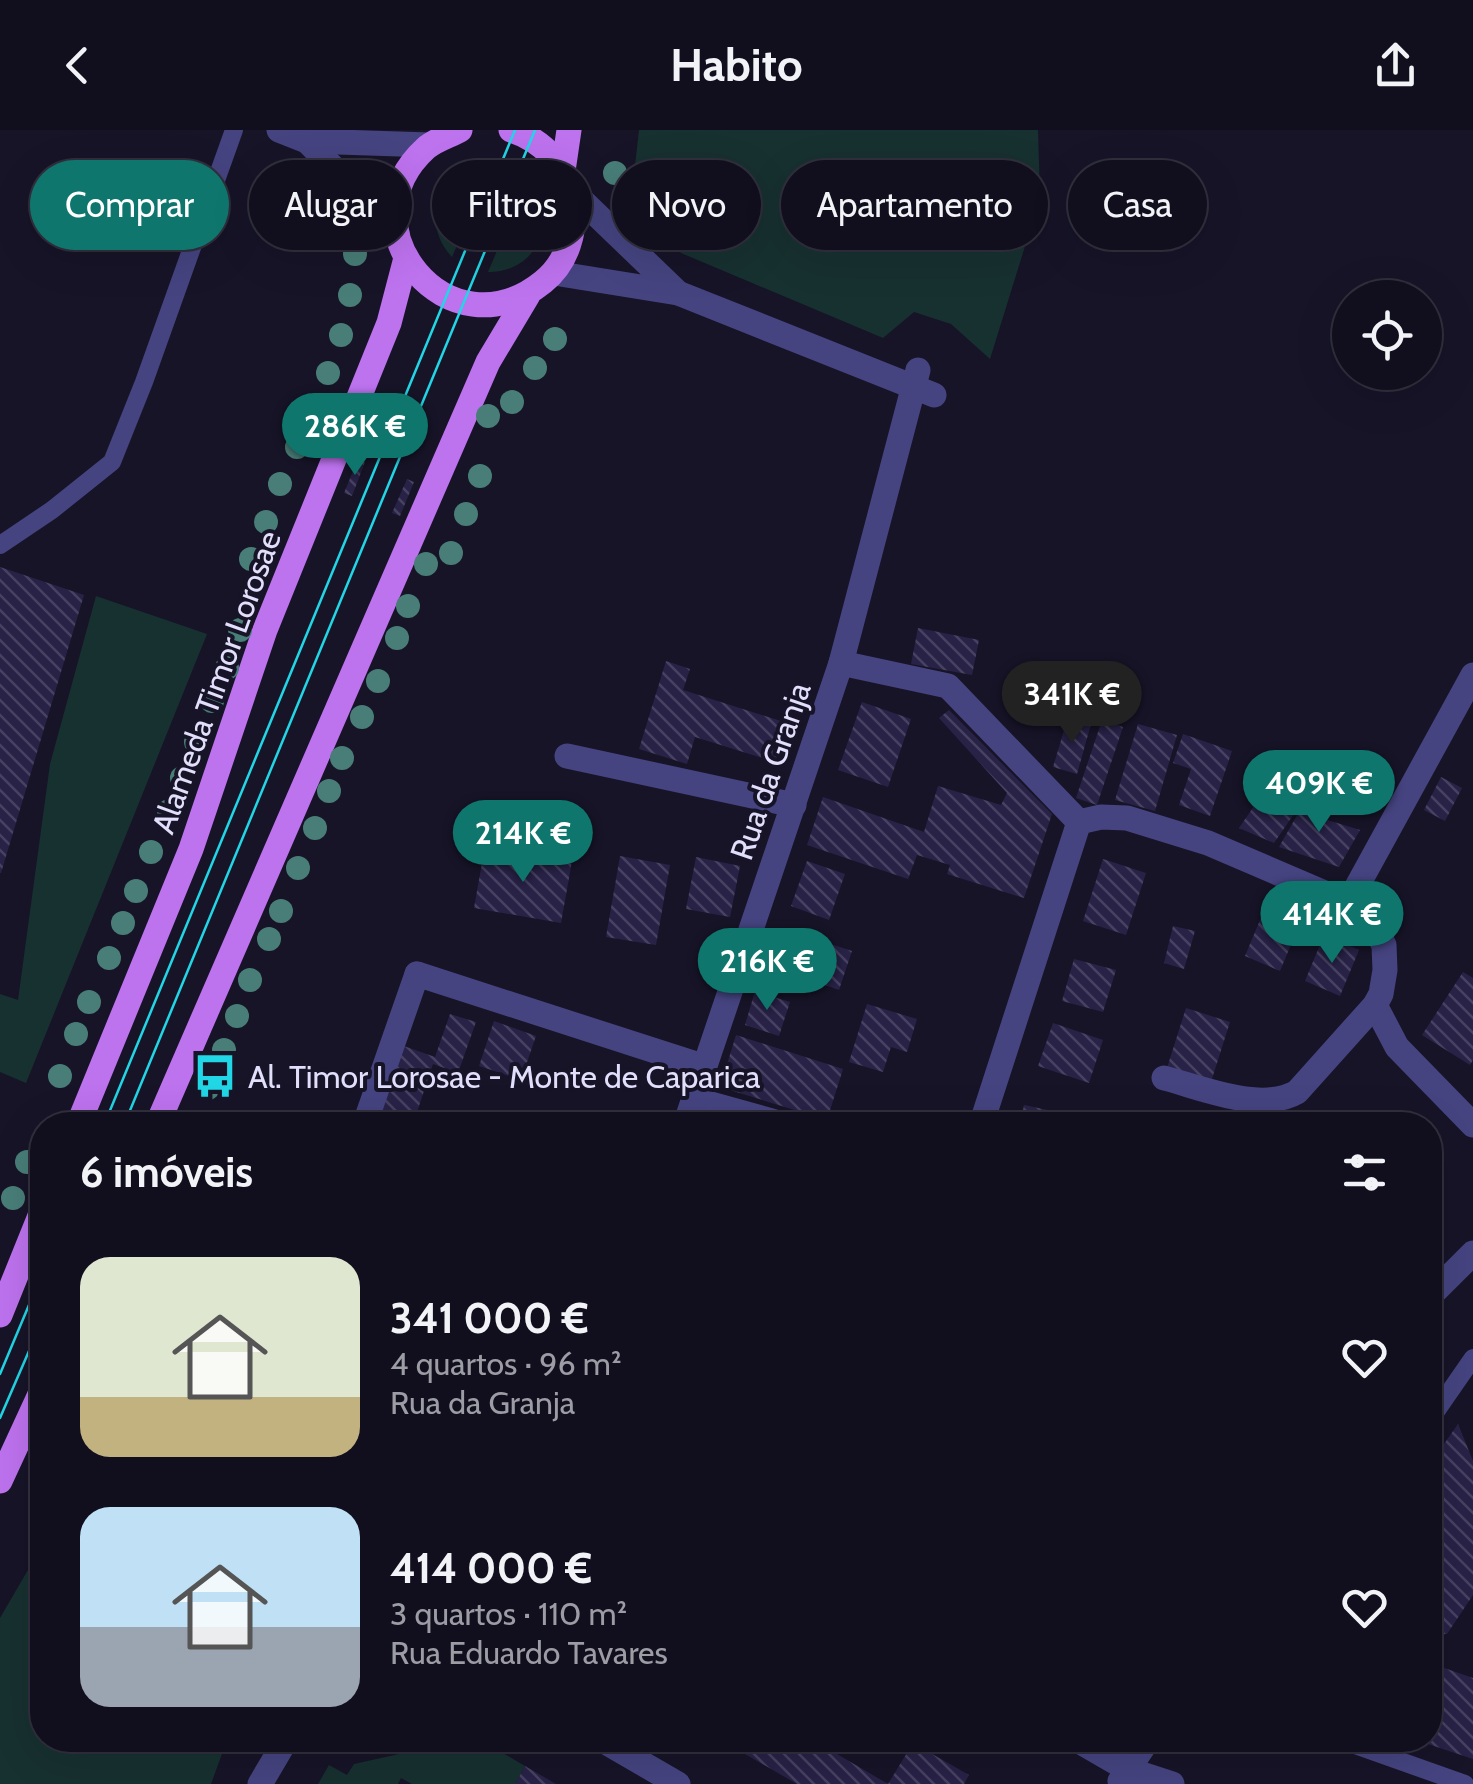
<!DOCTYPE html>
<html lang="pt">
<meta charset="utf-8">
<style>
body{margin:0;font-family:Cabin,sans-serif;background:#1a1827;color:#f1f3f6;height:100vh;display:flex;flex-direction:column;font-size:38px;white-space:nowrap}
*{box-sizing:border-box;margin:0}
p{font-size:32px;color:#9c9ca4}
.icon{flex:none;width:55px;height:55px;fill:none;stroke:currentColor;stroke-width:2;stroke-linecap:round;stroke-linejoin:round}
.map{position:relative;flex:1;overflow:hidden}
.side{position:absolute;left:30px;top:982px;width:1412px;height:640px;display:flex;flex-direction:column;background:#110f1e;border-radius:40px;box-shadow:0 10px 40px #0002,0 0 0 2px #302f3c}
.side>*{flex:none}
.guide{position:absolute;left:30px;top:30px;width:1415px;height:90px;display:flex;gap:20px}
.controls{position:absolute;left:1332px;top:150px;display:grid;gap:20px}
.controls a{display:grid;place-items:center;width:110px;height:110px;border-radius:50%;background:#110f1e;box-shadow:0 10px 40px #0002,0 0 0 2px #302f3c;font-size:50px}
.price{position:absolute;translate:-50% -85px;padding:0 22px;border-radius:35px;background:#0f766e;color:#fff;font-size:32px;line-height:65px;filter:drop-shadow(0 2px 5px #0008)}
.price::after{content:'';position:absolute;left:50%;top:60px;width:30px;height:22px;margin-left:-15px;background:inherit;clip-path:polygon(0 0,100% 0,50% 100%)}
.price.on{background:#222;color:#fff}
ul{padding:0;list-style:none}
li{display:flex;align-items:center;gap:30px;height:250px;padding:0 50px}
li span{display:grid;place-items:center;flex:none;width:280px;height:200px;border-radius:30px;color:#555}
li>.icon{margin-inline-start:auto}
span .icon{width:120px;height:120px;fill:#fffc;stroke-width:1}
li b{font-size:42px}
h2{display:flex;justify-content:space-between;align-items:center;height:120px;padding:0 50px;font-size:42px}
.chip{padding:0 35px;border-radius:45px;background:#110f1e;box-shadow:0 10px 40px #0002,0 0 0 2px #302f3c;font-size:35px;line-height:90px}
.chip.on{background:#0f766e;color:#fff}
header{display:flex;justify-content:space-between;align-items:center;height:130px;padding:0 50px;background:#110f1e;font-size:45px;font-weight:800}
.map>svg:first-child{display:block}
.green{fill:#173130}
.building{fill:url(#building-back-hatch)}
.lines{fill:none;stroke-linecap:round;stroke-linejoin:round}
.service{stroke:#454481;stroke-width:18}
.pedestrian{stroke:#454481;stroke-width:25}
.minor{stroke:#454481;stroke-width:25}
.primary{stroke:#bd72ee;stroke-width:25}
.tram{stroke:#21d6e5;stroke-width:2.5}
.tree{fill:#497e78}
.labels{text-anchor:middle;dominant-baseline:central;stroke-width:8;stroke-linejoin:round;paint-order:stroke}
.street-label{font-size:32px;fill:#e1dffb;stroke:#171428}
.poi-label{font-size:32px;fill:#e1dffb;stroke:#171428;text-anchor:start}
</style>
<header><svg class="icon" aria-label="back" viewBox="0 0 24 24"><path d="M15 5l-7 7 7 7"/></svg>Habito<svg class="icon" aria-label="share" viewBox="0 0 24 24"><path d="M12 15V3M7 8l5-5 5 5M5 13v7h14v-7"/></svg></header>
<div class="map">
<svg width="1473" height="1654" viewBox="0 0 1473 1654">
<defs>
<pattern id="building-back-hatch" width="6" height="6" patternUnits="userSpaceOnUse" patternTransform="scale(2.5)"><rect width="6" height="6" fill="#282247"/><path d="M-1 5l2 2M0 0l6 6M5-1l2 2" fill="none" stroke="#474262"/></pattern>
</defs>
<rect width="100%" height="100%" fill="#171428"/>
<g class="green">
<path d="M639,0H1038L1040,68L990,229L951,194L914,182L883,208L681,123L667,106L635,36Z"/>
<path d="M493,30L452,127C416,89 442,32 493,30Z"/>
<path d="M529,45C563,82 540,143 488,142Z"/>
<path d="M96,466L207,504L26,953L0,942V864L18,870L50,634Z"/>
<path d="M42,1416V1610H227L211,1654H0V1488Z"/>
<path d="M453,1610H481L525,1636L515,1654H412L401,1648L398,1654H318L329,1635L347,1645L354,1634L435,1616L446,1621Z"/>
</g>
<g class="building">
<path d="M358,329L365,332L352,366L344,363Z"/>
<path d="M407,349L414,352L400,386L392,383Z"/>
<path d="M0,437L84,465L1,743H0Z"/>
<path d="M918,498L979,510L972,545L911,534Z"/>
<path d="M666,531L690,539L683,560L787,593L775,632L695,607L687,634L639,619Z"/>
<path d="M862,572L911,589L888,657L838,640Z"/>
<path d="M949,580L1052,684L1024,768L947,744L950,735L917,725L908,749L807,715L823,667L924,702L938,656L1001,675L1007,663L939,588Z"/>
<path d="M1068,587L1091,594L1077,644L1053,637Z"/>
<path d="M1102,590L1123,597L1097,675L1076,668Z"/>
<path d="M1138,594L1177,605L1155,681L1115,670Z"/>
<path d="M1183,604L1232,621L1210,686L1179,675L1191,639L1173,633Z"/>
<path d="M1441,647L1462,658L1445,691L1424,680Z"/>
<path d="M1263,663L1296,681L1274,713L1239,698Z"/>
<path d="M1308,666L1328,677L1321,688L1360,700L1339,737L1279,717Z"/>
<path d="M485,716L572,731L561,793L474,778Z"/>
<path d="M620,726L670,735L656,815L606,807Z"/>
<path d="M696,727L740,736L730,787L686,779Z"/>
<path d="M1103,729L1146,743L1126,805L1083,791Z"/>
<path d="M807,731L845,744L829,790L791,776Z"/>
<path d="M1265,778L1300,793L1280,841L1245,826Z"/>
<path d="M1173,796L1195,801L1184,839L1164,833Z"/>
<path d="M788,800L852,821L839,860L775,837Z"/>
<path d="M1324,805L1359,820L1340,866L1305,851Z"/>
<path d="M1074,829L1116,840L1103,882L1062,871Z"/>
<path d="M1463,842L1473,848V930L1470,935L1422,905Z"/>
<path d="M755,861L790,872L779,906L745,895Z"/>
<path d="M867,874L917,889L907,922L891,917L883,942L849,932Z"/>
<path d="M1186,878L1230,892L1210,955L1166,941Z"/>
<path d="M450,884L476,892L458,943L433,934L413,994L378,982L401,915L435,927Z"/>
<path d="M494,891L536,906L521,950L479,936Z"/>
<path d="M1053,893L1103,910L1089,953L1038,936Z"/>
<path d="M736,905L843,939L827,990L720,957Z"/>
<path d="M1024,975L1086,988L1085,995H1020Z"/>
<path d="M462,983L496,994L495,995H458Z"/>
<path d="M1458,1294L1473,1331V1465L1447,1504L1430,1505V1334Z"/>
<path d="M1430,1533L1473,1548V1629L1419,1611L1430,1610Z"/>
<path d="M721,1610H845L837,1624L888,1654H797Z"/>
<path d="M913,1613L969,1645L964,1654H888Z"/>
<path d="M525,1636L556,1654H515Z"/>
</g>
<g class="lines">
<g class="service">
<path d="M0,415L52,380L112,332L144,252L234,0"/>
<path d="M1430,1290L1473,1228"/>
<path d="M1341,1610L1465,1654"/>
</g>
<path class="pedestrian" d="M365,993L417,844"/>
<g class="minor">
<path d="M279,0L307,11L430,15"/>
<path d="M307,11L397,103"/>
<path d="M554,143L678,163L571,60"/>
<path d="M678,163L934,265"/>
<path d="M841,533L948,556L1079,692"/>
<path d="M567,626L794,675"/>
<path d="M1348,773L1473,545"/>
<path d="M417,844L702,936"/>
<path d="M1375,875L1397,917L1473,995"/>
<path d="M693,969L786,995"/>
<path d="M365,993L372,995"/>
<path d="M685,995L841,533L918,240"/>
<path d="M981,995L1079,692L1101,687L1127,688L1208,713L1348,773L1369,789L1384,815L1385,840L1381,864L1375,875L1297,962C1261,983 1203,958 1164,948"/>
<path d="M1430,1166L1473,1123"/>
<path d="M602,1610L678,1654"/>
<path d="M1077,1610L1129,1640L1172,1654"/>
<path d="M1120,1651L1148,1610"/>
<path d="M260,1654L286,1610"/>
</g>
<g class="primary">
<path d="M460,0C449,6 435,10 426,18C340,96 449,228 543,152C568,132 576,101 573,70C568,37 543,10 511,0"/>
<path d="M563,41L569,0"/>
<path d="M78,995L191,719L265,500L389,193L406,128"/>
<path d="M157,995L488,232L528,165"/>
<path d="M0,1185L42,1081"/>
<path d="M0,1351L42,1260"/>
</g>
<g class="tram">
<path d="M104,995L515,0"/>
<path d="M124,995L535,0"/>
<path d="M0,1244L42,1144"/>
<path d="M0,1288L42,1191"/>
</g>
</g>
<g class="tree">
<circle cx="615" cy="43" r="12"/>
<circle cx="633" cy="80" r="12"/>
<circle cx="343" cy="90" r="12"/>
<circle cx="355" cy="124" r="12"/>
<circle cx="350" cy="165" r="12"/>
<circle cx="341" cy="205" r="12"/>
<circle cx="555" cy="209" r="12"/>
<circle cx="535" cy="238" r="12"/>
<circle cx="328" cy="243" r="12"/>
<circle cx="512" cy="272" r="12"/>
<circle cx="312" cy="281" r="12"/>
<circle cx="488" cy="286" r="12"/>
<circle cx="297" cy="317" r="12"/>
<circle cx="480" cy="346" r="12"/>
<circle cx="280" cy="354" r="12"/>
<circle cx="466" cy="384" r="12"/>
<circle cx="266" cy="392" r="12"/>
<circle cx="451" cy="423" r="12"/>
<circle cx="251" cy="429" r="12"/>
<circle cx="426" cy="434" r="12"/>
<circle cx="408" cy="476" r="12"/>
<circle cx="240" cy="500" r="12"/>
<circle cx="397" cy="508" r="12"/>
<circle cx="227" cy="538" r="12"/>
<circle cx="378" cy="551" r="12"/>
<circle cx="212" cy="571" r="12"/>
<circle cx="362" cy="587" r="12"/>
<circle cx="196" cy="612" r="12"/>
<circle cx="342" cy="628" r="12"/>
<circle cx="182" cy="648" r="12"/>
<circle cx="329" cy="661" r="12"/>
<circle cx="169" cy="681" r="12"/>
<circle cx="315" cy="698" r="12"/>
<circle cx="151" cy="722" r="12"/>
<circle cx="298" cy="738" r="12"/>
<circle cx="136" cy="761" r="12"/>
<circle cx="281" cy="781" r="12"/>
<circle cx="123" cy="793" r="12"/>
<circle cx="269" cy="809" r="12"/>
<circle cx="109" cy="828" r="12"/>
<circle cx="250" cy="850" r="12"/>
<circle cx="89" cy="872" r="12"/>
<circle cx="237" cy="886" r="12"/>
<circle cx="76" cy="904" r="12"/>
<circle cx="224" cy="920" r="12"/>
<circle cx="60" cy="946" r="12"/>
<circle cx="208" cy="958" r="12"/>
<circle cx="27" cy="1032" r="12"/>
<circle cx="13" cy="1068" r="12"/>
</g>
<defs>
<g id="bus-bare" transform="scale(3.45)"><path d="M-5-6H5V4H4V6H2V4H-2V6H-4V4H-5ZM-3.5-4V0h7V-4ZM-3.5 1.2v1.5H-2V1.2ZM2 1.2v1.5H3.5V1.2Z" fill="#21d6e5" stroke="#171428" stroke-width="2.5" paint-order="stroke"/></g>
</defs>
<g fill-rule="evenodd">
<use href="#bus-bare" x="215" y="946"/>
</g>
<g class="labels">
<g class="street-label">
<text transform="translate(216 552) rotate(-70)">Alameda Timor Lorosae</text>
<text transform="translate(770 641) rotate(-71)">Rua da Granja</text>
</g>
<g class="poi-label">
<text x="248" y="946">Al. Timor Lorosae - Monte de Caparica</text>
</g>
</g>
</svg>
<div class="controls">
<a><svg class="icon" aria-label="locate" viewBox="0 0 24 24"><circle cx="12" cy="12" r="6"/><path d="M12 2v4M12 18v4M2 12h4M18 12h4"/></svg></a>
</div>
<b class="price" style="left:355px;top:348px">286K €</b>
<b class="price on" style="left:1072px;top:616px">341K €</b>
<b class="price" style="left:1319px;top:705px">409K €</b>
<b class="price" style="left:523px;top:755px">214K €</b>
<b class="price" style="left:1332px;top:836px">414K €</b>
<b class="price" style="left:767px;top:883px">216K €</b>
<div class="guide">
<a class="chip on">Comprar</a>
<a class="chip">Alugar</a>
<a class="chip">Filtros</a>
<a class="chip">Novo</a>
<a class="chip">Apartamento</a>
<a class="chip">Casa</a>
</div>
<section class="side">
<h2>6 imóveis<svg class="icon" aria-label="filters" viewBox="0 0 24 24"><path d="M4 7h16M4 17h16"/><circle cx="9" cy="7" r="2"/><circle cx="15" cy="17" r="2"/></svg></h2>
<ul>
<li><span style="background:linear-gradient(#dfe7d0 70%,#c2b280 0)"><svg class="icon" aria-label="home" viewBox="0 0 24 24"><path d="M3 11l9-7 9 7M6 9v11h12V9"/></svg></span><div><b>341 000 €</b><p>4 quartos · 96 m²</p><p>Rua da Granja</p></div><svg class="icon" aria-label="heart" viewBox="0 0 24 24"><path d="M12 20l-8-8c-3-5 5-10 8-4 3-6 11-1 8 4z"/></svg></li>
<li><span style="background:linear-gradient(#bfe0f5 60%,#9aa5b1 0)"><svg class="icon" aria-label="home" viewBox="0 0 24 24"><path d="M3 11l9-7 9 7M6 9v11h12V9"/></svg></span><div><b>414 000 €</b><p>3 quartos · 110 m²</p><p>Rua Eduardo Tavares</p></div><svg class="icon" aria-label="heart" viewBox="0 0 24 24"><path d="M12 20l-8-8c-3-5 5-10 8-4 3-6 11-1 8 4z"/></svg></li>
</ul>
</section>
</div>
